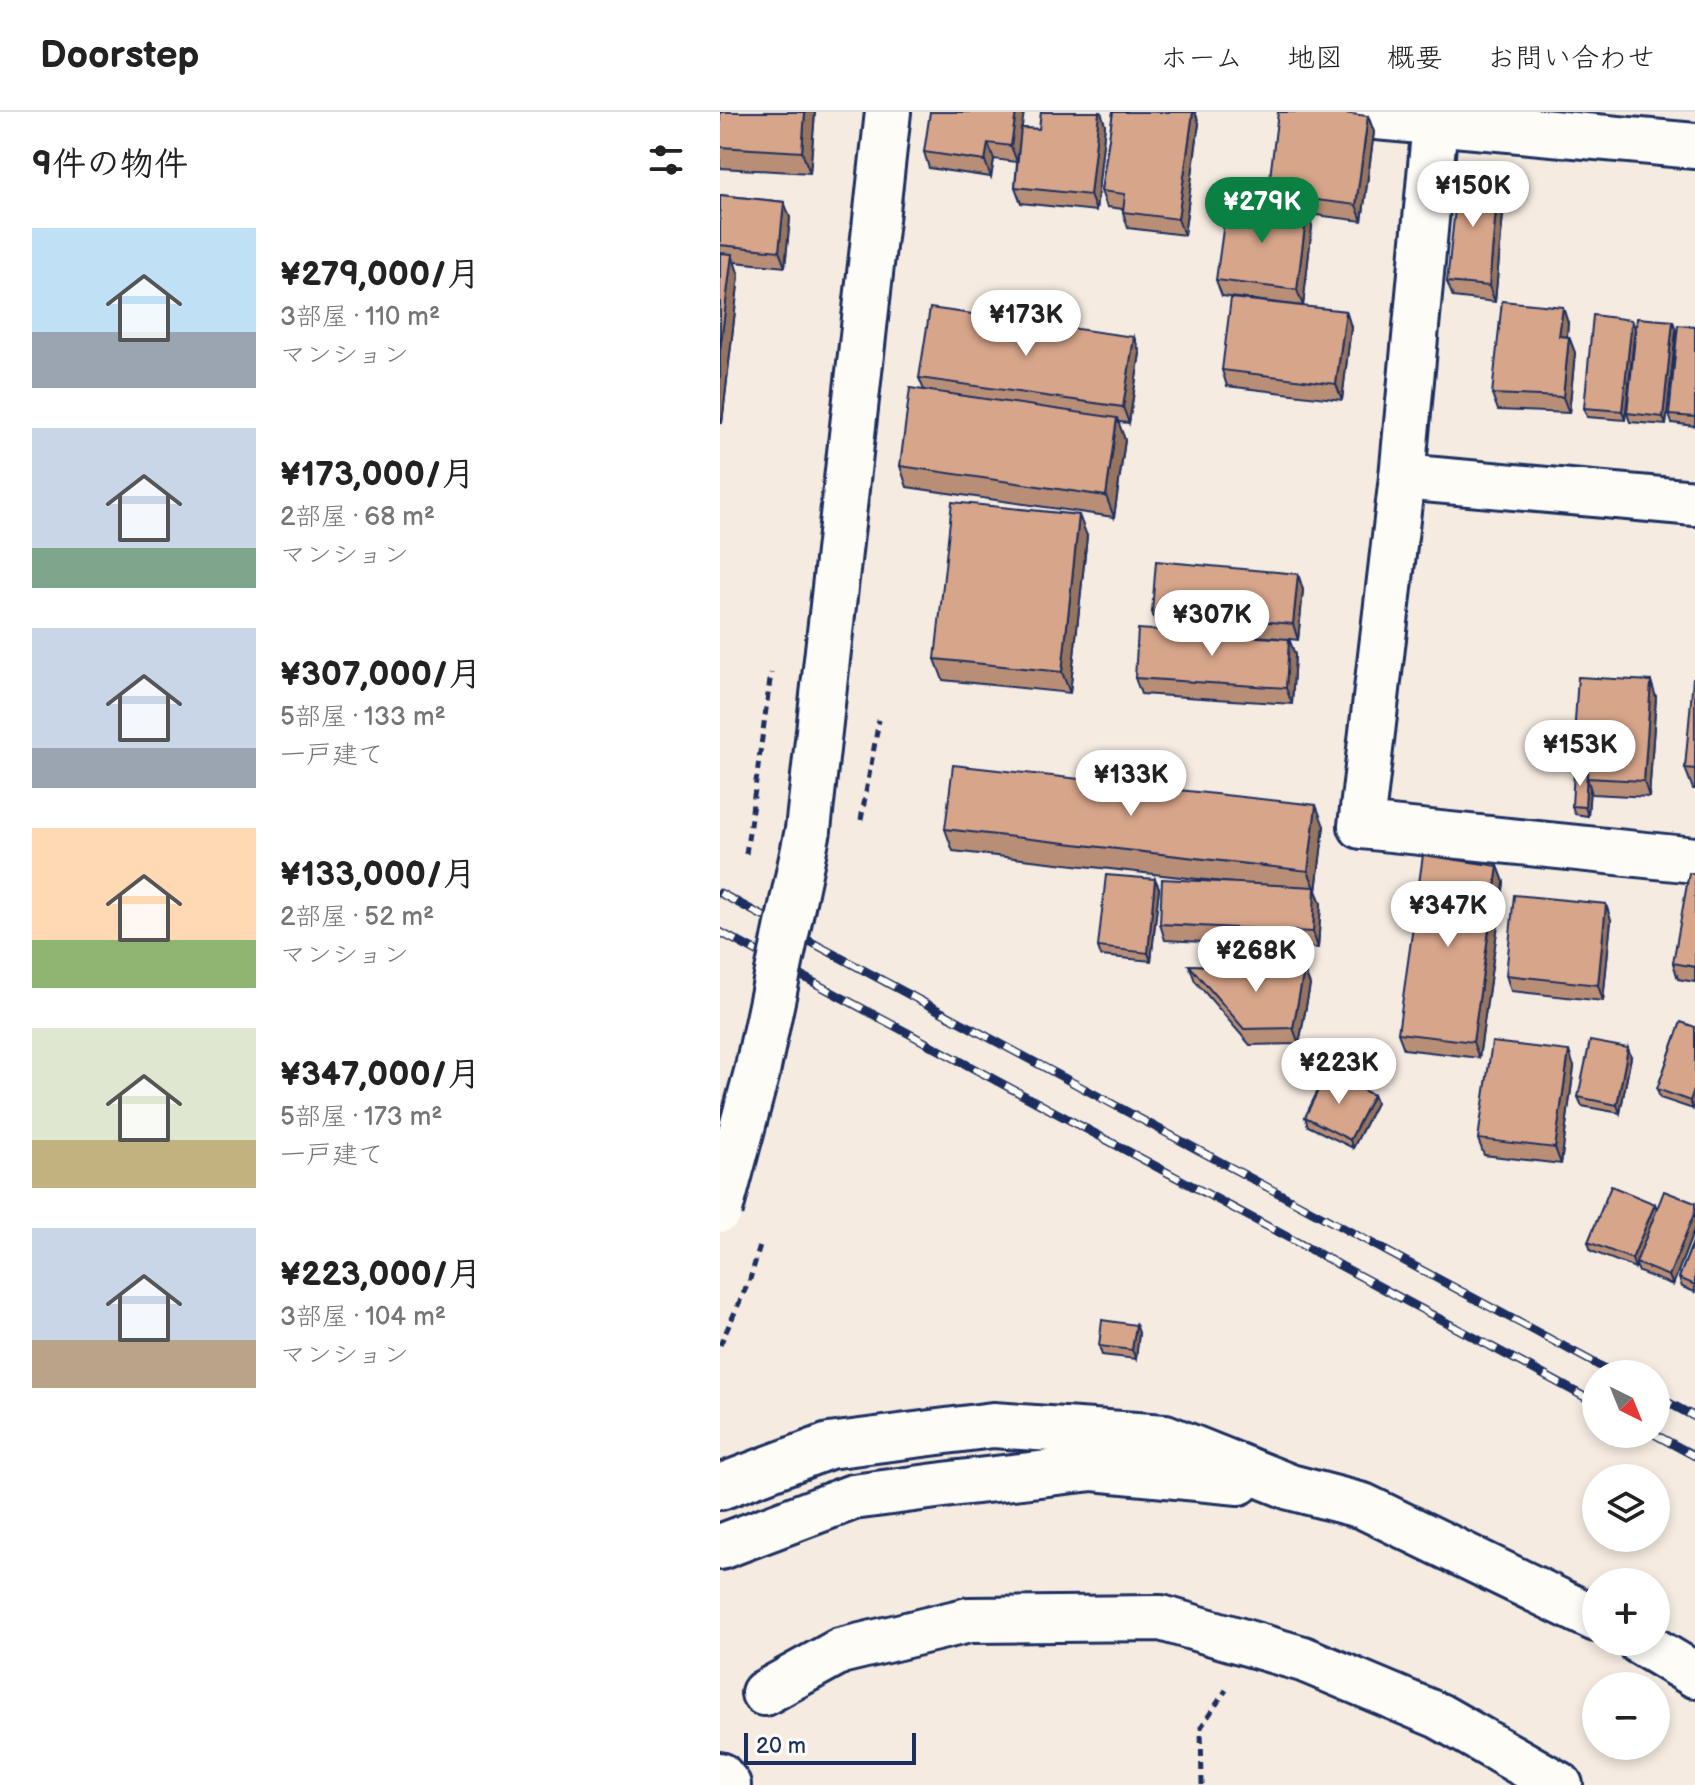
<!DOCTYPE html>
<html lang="ja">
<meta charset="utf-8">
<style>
body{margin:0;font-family:"Balsamiq Sans","Klee One",sans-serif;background:#f6f6f6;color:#222;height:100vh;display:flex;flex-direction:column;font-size:30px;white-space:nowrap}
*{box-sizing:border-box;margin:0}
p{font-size:26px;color:#767676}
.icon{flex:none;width:44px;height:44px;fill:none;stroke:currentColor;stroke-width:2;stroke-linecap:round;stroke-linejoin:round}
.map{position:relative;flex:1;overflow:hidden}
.details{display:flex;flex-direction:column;background:#fff;width:720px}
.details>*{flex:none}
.needle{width:52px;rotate:137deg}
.fabs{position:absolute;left:862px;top:1248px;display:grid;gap:16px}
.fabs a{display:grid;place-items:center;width:88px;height:88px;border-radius:50%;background:#fff;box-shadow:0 4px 12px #0003;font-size:40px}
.scale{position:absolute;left:24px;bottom:20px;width:172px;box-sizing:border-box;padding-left:8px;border:4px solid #1b2f5e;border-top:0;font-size:22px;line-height:28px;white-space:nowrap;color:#1b2f5e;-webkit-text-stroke:6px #fdfcf7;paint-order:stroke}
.price{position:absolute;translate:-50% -68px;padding:0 18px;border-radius:28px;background:#fff;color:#222;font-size:26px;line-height:52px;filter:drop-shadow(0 2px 4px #0008)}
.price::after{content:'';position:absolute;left:50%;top:48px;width:24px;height:18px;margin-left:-12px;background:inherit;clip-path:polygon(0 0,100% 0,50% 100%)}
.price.current{background:#0b8043;color:#fff}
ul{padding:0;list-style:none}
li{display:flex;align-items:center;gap:24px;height:200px;padding:0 32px}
li span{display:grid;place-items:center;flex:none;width:224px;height:160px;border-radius:0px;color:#555}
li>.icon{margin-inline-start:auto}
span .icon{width:96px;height:96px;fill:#fffc;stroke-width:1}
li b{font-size:34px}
h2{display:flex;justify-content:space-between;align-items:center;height:96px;padding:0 32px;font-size:34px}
header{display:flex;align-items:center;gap:48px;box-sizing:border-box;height:112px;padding:0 40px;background:#fff;border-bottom:2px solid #e0e0e0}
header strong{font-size:38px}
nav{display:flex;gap:44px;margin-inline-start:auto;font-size:28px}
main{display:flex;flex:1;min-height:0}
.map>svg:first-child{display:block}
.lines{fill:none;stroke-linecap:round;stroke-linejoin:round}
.minor-casing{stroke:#1b2f5e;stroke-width:50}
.path{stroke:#1b2f5e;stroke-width:5;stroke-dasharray:8 6;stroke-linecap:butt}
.minor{stroke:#fdfcf7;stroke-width:44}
.rail-casing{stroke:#1b2f5e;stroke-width:9}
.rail{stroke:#fdfcf7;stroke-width:6;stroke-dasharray:18;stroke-linecap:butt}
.minor-bridge-casing{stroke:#1b2f5e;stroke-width:50;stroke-linecap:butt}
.path-bridge{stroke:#1b2f5e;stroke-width:5;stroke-dasharray:8 6;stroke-linecap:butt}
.minor-bridge{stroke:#fdfcf7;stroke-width:44}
.wall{fill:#b98e77;stroke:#1b2f5e;stroke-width:2}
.shaded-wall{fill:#967461;stroke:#1b2f5e;stroke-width:2}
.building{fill:#d7a58a;stroke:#1b2f5e;stroke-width:2}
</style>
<header>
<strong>Doorstep</strong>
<nav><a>ホーム</a><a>地図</a><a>概要</a><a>お問い合わせ</a></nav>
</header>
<main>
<section class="details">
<h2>9件の物件<svg class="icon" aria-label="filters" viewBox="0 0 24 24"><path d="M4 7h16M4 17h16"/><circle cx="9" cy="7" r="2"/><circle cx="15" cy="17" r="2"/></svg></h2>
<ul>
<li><span style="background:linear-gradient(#bfe0f5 65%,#9aa5b1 0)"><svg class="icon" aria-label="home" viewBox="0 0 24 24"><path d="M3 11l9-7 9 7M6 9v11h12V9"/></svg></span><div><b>¥279,000/月</b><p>3部屋 · 110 m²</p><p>マンション</p></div></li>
<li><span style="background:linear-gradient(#c9d6e8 75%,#7fa58c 0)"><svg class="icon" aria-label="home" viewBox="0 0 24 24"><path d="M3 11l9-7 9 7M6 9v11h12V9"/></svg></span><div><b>¥173,000/月</b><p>2部屋 · 68 m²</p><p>マンション</p></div></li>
<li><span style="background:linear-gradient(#c9d6e8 75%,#9aa5b1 0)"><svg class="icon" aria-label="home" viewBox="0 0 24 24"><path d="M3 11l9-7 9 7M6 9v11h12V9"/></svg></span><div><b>¥307,000/月</b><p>5部屋 · 133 m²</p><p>一戸建て</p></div></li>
<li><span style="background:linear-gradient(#ffd9b3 70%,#8fb573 0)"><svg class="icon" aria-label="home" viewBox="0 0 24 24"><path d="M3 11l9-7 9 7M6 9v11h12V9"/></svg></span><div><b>¥133,000/月</b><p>2部屋 · 52 m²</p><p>マンション</p></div></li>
<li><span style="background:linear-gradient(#dfe7d0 70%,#c2b280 0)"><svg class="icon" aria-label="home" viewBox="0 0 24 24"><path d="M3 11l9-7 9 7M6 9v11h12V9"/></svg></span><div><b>¥347,000/月</b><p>5部屋 · 173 m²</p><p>一戸建て</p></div></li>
<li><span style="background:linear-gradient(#c9d6e8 70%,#b9a48a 0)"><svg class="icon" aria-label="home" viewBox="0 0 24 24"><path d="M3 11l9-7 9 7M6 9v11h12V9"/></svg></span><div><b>¥223,000/月</b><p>3部屋 · 104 m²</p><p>マンション</p></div></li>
</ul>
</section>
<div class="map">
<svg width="975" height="1673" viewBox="0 0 975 1673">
<rect width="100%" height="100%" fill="#f5ebe1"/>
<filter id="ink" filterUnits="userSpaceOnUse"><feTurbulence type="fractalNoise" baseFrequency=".0125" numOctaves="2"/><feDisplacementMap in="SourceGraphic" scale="16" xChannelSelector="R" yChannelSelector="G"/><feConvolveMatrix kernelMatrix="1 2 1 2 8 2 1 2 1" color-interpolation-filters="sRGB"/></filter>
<g filter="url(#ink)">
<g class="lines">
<g class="minor-casing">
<g id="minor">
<path d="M601,0L975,34"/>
<path d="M716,0L682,365L641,714L975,748"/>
<path d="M682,365L975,391"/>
<path d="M88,718L168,0"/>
<path d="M0,1375L109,1334L273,1313L445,1325L570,1375L643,1394L876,1507"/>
<path d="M0,1435L133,1385L239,1371L373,1356L519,1370"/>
<path d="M920,1530L975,1563"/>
<path d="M44,1581L120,1539L249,1508L441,1506L583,1547L719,1604L840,1673"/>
<path d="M0,1663L8,1673"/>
</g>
</g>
<path class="path" d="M482,1673L481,1615L506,1578"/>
<use href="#minor" class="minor"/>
<g class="rail-casing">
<g id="rail">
<path d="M0,781L895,1262"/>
<path d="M0,820L876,1291"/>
<path d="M936,1284L975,1305"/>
<path d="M934,1322L975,1344"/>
</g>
</g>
<use href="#rail" class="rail"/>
<g class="minor-bridge-casing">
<path id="minor-bridge" d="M0,1098L37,960L88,718"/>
</g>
<g class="path-bridge">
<path d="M141,708L159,608"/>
<path d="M26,742L51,561"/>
<path d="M0,1233L30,1167L40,1134"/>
</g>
<use href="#minor-bridge" class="minor-bridge"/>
</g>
<g class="wall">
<path d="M0,0H95L90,61L0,56Z"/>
<path d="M393,0H475L479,11L464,123L408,116L403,100V97L387,95L381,79Z"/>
<path d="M648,4L654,20L642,109L588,102L592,114L583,194L502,184L496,168L552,94L548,82Z"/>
<path d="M385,12L376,99L301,91L295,75L297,50L274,47L271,65L209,56L204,40L302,16L319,17Z"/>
<path d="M785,80L775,190L733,185L727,170Z"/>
<path d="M0,83L64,90L70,106L65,155L14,150L19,164L2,311H0Z"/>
<path d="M626,199L631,215L622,288L507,274L502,258Z"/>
<path d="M848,211L847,225H849L855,241L849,301L778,298L772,282Z"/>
<path d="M975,215V314L952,311L949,303Z"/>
<path d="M915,216L905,308L867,305L864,296Z"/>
<path d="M956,218L946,313L910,310L907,301Z"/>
<path d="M414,225L420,241L409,311L398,310L405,328L394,405L187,375L180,354L204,278L199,266Z"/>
<path d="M367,424L350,581L223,568L215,547Z"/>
<path d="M578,462L583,478L578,528L569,527L575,543L572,592L421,582L415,566L559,526L437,516L432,500Z"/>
<path d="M975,566V677H973L965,656Z"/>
<path d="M936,585L929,685L872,682L870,675L868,704L855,702L852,694L867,658V655L859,654L853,639Z"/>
<path d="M604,714L596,779L601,791L598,836L445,828L440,812L512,771L233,739L225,717Z"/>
<path d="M778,754L784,770L759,946L684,937L678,921Z"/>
<path d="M975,762V870L958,867L953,851Z"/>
<path d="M435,767L439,776L431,849L381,844L378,835Z"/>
<path d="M891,808L883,889L791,879L786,863Z"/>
<path d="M469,853L584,858L590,873L579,932L530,933L475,869Z"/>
<path d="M961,910L973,997L940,986L937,977Z"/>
<path d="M911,945L900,1001L862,994L858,985Z"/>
<path d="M854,955L841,1052L764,1043L758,1027Z"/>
<path d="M653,983L656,991L633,1036L588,1014L585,1005Z"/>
<path d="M975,1091V1115L953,1173L919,1160L916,1153L915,1156L871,1139L868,1130L935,1092L937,1098Z"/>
<path d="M975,1125V1180L962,1175L959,1166Z"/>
<path d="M416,1213L419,1221L416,1247L382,1243L379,1234Z"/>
</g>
<g class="shaded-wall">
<path d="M85,0H95L90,61L82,40Z"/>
<path d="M296,0H304L297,50L291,34Z"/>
<path d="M379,0H381L385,12L376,99L370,83Z"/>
<path d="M473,0H475L479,11L464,123L458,107Z"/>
<path d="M648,4L654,20L642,109L636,93Z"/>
<path d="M268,31L274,47L271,65L265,49Z"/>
<path d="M779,64L785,80L775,190L769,174Z"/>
<path d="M64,90L70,106L65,155L59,139Z"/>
<path d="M587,98L592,114L583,194L577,178Z"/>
<path d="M12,142L19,164L2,311L0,306V238Z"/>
<path d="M843,195L848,211L845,240L839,224Z"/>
<path d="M626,199L631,215L622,288L616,272Z"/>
<path d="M912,208L915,216L905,308L902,299Z"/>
<path d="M953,209L956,218L946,313L943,305Z"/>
<path d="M414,225L420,241L409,311L403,295Z"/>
<path d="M849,225L855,241L849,301L843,285Z"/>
<path d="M397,306L405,328L394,405L386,384Z"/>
<path d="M359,403L367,424L350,581L342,560Z"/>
<path d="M578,462L583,478L578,528L573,512Z"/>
<path d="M569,527L575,543L572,592L566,576Z"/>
<path d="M931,569L936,585L929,685L924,669Z"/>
<path d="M867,666L870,675L868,704L865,695Z"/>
<path d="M596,693L604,714L596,779L601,791L598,836L593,820L595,776L588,759Z"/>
<path d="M778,754L784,770L759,946L753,930Z"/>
<path d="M435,767L439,776L431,849L428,841Z"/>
<path d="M886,792L891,808L883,889L878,873Z"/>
<path d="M584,858L590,873L579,932L573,916Z"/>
<path d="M908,936L911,945L900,1001L897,993Z"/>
<path d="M849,939L854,955L841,1052L835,1036Z"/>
<path d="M975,974V991L973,997L970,989Z"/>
<path d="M653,983L656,991L633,1036L630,1028Z"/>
<path d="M935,1092L938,1100L915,1156L912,1147Z"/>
<path d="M975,1099V1115L953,1173L949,1164Z"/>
<path d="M416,1213L419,1221L416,1247L412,1238Z"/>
</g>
<g class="building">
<path d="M0,0H85L82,40L0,35Z"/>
<path d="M210,0H296L291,34L268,31L265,49L204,40Z"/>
<path d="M321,0H379L370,83L295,75L301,16L319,17Z"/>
<path d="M393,0H473L458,107L403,100L405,82L381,79Z"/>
<path d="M558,0H616L648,4L636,93L548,82Z"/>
<path d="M739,60L779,64L769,174L727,170Z"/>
<path d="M0,83L64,90L59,139L0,133Z"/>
<path d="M507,89L587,98L577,178L496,168Z"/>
<path d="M0,141L12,142L0,238Z"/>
<path d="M511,186L626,199L616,272L502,258Z"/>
<path d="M782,189L843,195L839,224L849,225L843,285L772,282Z"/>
<path d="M210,196L414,225L403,295L199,266Z"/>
<path d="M873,203L912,208L902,299L864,296Z"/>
<path d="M917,206L953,209L943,305L907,301Z"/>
<path d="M958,213L975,215V305L949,303Z"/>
<path d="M190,276L397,306L386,384L180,354Z"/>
<path d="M232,390L359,403L342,560L215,547Z"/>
<path d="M436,449L578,462L573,512L432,500Z"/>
<path d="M418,517L569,527L566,576L415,566Z"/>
<path d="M858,565L931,569L924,669L867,666L868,639H853Z"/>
<path d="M973,566H975V657L965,656Z"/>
<path d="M233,653L596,693L588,759L225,717Z"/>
<path d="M854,658H867L865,695L852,694Z"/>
<path d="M703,743L778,754L753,930L678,921Z"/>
<path d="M969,761L975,762V855L953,851Z"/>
<path d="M386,763L435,767L428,841L378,835Z"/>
<path d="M442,767L595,775L593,820L440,812Z"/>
<path d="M794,783L886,792L878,873L786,863Z"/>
<path d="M469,853L584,858L573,916L524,917Z"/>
<path d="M961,910L975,915V974L970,989L937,977Z"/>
<path d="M870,929L908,936L897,993L858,985Z"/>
<path d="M772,930L849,939L835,1036L758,1027Z"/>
<path d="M607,960L653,983L630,1028L585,1005Z"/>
<path d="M891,1074L935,1092L912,1147L868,1130Z"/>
<path d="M944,1079L975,1091V1099L949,1164L916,1151Z"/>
<path d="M975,1125V1173L959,1166Z"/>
<path d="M382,1208L416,1213L412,1238L379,1234Z"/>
</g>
</g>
</svg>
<div class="fabs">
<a><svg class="needle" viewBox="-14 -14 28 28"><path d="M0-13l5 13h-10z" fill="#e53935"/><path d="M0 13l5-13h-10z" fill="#767676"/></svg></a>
<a><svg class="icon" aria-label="layers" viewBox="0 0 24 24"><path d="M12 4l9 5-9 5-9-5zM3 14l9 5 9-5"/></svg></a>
<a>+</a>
<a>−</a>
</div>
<div class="scale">20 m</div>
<b class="price" style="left:753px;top:117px">¥150K</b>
<b class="price current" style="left:542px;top:133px">¥279K</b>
<b class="price" style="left:306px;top:246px">¥173K</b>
<b class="price" style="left:492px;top:546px">¥307K</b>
<b class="price" style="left:860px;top:676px">¥153K</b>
<b class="price" style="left:411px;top:706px">¥133K</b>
<b class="price" style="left:728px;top:837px">¥347K</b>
<b class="price" style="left:536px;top:882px">¥268K</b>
<b class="price" style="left:619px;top:994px">¥223K</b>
</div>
</main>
